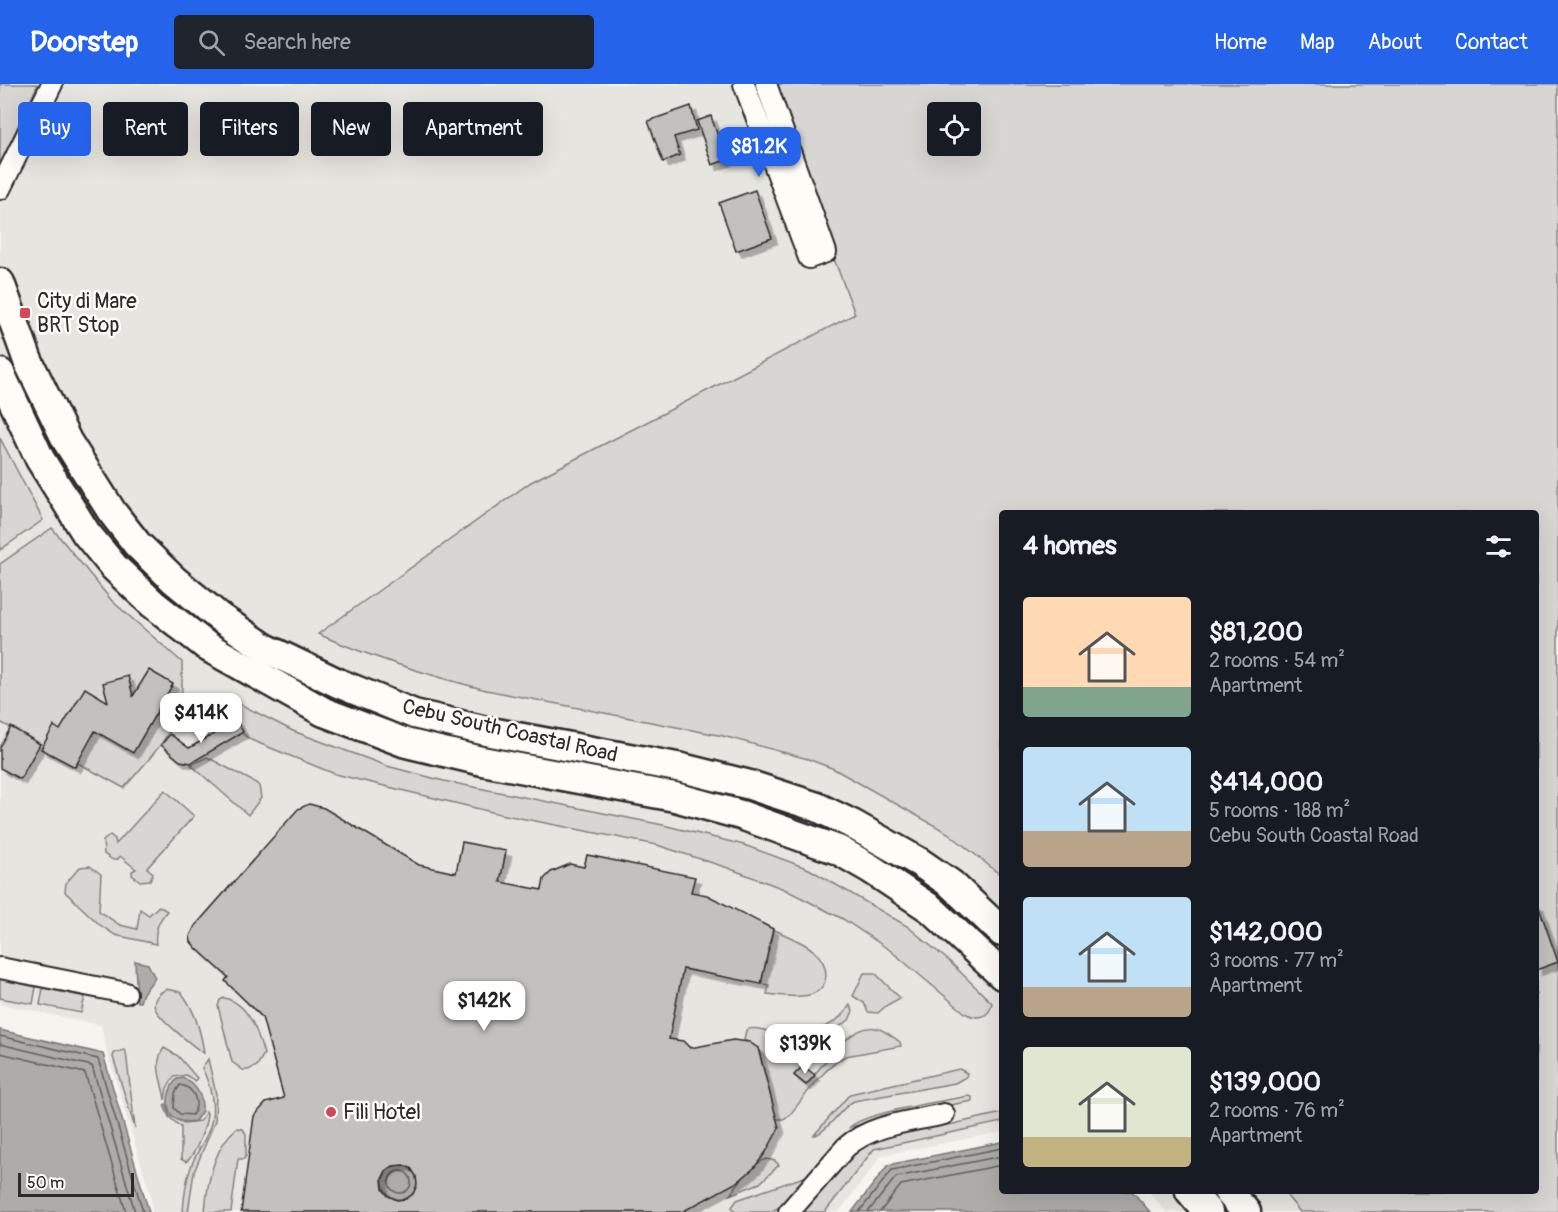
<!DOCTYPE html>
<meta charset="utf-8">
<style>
body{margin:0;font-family:Pangolin,sans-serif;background:#20242c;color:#f1f3f6;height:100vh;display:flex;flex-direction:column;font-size:22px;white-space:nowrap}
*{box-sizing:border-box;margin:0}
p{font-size:20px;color:#9ea1a6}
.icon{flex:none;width:33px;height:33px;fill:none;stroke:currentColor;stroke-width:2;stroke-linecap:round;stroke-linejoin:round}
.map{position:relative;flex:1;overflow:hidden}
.sheet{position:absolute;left:999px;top:426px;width:540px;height:684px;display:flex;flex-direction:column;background:#171b24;border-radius:6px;box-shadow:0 6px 24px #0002}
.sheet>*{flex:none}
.hud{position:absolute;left:18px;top:18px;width:570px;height:54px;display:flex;gap:12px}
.fabs{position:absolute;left:927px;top:18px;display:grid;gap:12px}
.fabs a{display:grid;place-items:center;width:54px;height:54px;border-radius:6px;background:#171b24;box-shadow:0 6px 24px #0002;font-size:30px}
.scale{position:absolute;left:18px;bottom:15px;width:116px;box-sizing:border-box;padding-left:6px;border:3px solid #2b2b2b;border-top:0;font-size:16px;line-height:21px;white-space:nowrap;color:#2b2b2b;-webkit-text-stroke:4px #fdfcf7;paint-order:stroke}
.price{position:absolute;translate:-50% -51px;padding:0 14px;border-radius:12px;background:#fff;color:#222;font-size:20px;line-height:39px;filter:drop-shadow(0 2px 3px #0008)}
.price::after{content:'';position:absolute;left:50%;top:36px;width:18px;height:14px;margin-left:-9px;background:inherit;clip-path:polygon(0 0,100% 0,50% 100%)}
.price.selected{background:#2563eb;color:#fff}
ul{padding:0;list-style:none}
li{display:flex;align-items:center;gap:18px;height:150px;padding:0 24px}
li span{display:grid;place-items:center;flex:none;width:168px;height:120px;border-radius:6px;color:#555}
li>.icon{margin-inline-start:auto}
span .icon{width:72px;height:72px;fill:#fffc;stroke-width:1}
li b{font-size:26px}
h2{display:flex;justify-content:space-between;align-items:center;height:72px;padding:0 24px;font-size:26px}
.pill{padding:0 21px;border-radius:6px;background:#171b24;box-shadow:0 6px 24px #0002;font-size:21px;line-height:54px}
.pill.selected{background:#2563eb;color:#fff}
header{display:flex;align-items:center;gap:36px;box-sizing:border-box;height:84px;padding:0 30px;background:#2563eb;color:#fff}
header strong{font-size:28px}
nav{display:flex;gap:33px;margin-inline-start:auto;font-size:21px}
.search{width:420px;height:54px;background:#20242c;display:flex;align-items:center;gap:15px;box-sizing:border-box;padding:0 21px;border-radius:6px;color:#9ea1a6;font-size:22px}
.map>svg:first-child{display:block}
.built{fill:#e6e5e0;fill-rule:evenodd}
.green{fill:#d7d6d2;stroke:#81807e;stroke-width:1.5;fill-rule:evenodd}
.water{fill:#adaca9;stroke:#797877;stroke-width:1.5}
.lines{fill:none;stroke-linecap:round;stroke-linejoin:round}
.shore{stroke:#5f5f5d;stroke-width:1.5}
.building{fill:#c2c1be;stroke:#2b2b2b;stroke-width:1.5;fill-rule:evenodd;filter:url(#shadow)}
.minor-casing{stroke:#2b2b2b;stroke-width:24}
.highway-casing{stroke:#2b2b2b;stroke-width:33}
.minor{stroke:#fdfcf7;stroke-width:20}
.highway{stroke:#fdfcf7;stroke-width:28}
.poi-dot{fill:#d1495b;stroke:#fdfcf7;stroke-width:2}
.labels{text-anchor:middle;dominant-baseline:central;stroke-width:5;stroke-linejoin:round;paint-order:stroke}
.poi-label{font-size:21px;fill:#2b2b2b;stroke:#fdfcf7;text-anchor:start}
.street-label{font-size:21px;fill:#2b2b2b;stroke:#fdfcf7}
</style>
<header>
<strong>Doorstep</strong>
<div class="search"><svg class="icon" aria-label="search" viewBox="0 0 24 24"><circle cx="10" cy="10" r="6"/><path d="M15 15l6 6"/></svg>Search here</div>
<nav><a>Home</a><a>Map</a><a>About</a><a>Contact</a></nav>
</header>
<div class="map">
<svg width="1558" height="1128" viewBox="0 0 1558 1128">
<defs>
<filter id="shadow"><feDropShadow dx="5.5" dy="5.5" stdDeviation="0" flood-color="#0004"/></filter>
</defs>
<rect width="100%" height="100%" fill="#f5f4ef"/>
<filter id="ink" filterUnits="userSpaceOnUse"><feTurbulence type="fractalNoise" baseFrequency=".0167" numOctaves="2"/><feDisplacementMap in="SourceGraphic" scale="12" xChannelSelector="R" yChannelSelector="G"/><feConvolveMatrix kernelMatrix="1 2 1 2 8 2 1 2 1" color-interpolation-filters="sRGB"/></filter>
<g filter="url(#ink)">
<path class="built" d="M0,0H1558V1128H1166L1148,1107H1536V429H1002V1048L882,1071L839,1128H152L151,1113L107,968L101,941L0,920ZM938,28H970V62H938Z"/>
<g class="green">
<path d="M0,0H38L0,80Z"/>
<path d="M774,0H1558V1128H1300L1283,1107H1536V429H1002V792L948,749L834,685L808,675L723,652L486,606C428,591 372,574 318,550L531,398L855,230L831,167ZM938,28H970V62H938Z"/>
<path d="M0,354L43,436L0,466Z"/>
<path d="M52,444L112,517L182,578C182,592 183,608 180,621C173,653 144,680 124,704L78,679L75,683L41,665L43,661L0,638V480Z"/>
<path d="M228,614L293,647L387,682L444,697L663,741L744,761L809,785L907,842L949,877L992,919C990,934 977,936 965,929L891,867L843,835L784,805L728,784L657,761L500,730L335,690L251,656C236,646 221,632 228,614Z"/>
<path d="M207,673L256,699L259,702L261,714L248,731L191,681Z"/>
<path d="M165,706L194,732L147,784L153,789L150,796L140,797L132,791V787L136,785L120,772L118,775L113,776L104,770L103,757L110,751L115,755L116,760Z"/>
<path d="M90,782L101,790L99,827L120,841L137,845L140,825L149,831L159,822L167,827C159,836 154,847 156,860L115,851L100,841L65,808L66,799L80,783Z"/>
<path d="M773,845C786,852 803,857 814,867C821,873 826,881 826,891C824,920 786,912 767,910L769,901L761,900Z"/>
<path d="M864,889H875L900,914L887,921L878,929L868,928L864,919L853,912Z"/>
<path d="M0,895L36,903L33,920L0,914Z"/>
<path d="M43,904L85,913L81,929L40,921Z"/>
<path d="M166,905L181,908C195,926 201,947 204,969C195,964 158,934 155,924C152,916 159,909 166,905Z"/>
<path d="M224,914C249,919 258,949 264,970L257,982L248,986H243L232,978L218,922L220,916Z"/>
<path d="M850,921L853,927L849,936L836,945L794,992L806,1001C821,984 850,939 876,944C885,946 893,953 900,958L901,962L846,972C822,985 806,1011 789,1032L783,1035H776L760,970L758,964L744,956L746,946C755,942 764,947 773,948C801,951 834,948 850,921Z"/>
<path d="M164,964L178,972L197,994L195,997L186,991L174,993L167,1004L165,1016C163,998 152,981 164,964Z"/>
<path d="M124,966L126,968L135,1044L113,973L114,969Z"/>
<path d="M208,975L216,1010L215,1037L194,1088L188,1128H183C184,1114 185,1100 190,1086C194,1071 205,1058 210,1043C216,1024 211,1002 202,984Z"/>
<path d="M959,985L967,989L966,993L955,999L854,1017C839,1025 832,1043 816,1051H814L850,1010Z"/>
<path d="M969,1012L972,1013V1017L917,1027L850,1043C866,1028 944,1017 969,1012Z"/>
<path d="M166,1020L170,1032L184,1039L200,1037L206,1028L207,1029C207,1041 195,1072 186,1078L181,1075V1043L169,1033L164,1021Z"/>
<path d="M1002,1029V1038L874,1065L825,1128H800L853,1067L877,1055L918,1045L953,1040Z"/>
<path d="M237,1044L243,1045L246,1050V1072L244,1075H238L231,1128H205C207,1100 213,1063 237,1044Z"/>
<path d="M767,1075L775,1077L779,1081L760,1099L730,1111C737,1100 755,1077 767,1075Z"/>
<path d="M804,1093H806V1095C796,1107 784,1124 769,1128C758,1128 744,1128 734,1128L732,1123L737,1116Z"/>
</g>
<g class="water">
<path d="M135,877L148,880L155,894L143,909L140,918H137Z"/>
<path d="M0,946L103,970L149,1128H0Z"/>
<path d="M183,994C197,1001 203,1011 202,1027L195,1037C165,1043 161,1013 177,995Z"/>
<path d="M1002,1058V1107H1132L1150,1128H852L888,1081Z"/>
<circle cx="400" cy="1098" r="17"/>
</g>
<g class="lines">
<g class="shore">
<path d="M0,952L98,975L143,1128"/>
<path d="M0,960L92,982L135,1128"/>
<path d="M0,969L85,989L126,1128"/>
<path d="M180,1001C194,1003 201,1020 192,1031L180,1030L174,1024L175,1009Z"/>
<circle cx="400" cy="1098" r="11"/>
<path d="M859,1128L892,1086L1002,1064"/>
<path d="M868,1128L896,1093L1002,1072"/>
<path d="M880,1128L901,1101L1002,1081"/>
</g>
</g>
<g class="building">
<path d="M691,22L697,46L674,53L680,71L663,78L648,37Z"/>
<path d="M711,32L726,76L712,81L697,37Z"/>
<path d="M755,106L772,154L736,167L719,119Z"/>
<path d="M149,586L173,600L133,669L95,647L75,683L41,665L54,642L60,646L85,604L108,618L103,599L128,592L133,612Z"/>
<path d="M237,637L243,648L191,679L180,677L161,661L170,650L189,664Z"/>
<path d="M11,643L40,660L20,695L0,684V663Z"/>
<path d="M309,720L324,724L419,781L456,789L462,758L506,767L500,798L542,806L544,795L551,788L570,780L584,783L587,771L695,793L691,808L707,811L773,845L761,900L683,885L669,955L683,957L690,964L733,956L749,958L758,964L779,1044L766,1068L754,1084L739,1097L682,1128H241L254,1032L266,1019L284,1014L262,933L225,897L228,893L196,864L191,858L190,852L195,842L298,725ZM403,1081L411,1084L416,1092L417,1101L413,1110L406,1115L397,1116L388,1112L383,1105L382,1095L386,1087L393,1082Z"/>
<path d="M1536,820H1538L1558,878L1536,886Z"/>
<path d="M803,982L815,991L806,1001L794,991Z"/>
</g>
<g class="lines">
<g class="minor-casing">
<g id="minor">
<path d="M744,0L809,174L826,168L766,0"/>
<path d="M0,105L52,0"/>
<path d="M0,884L126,909"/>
<path d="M789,1128L846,1063C872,1040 910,1038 944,1030"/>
</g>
</g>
<g class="highway-casing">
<g id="highway">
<path d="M0,199L28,277L67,357L112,428L137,460L174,496L219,533L265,564L338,599L414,630L491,648L682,684L750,701L817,723L852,740L919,778L951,800L1002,848"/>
<path d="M0,289L40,375L86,449L114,483L153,520L208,563L324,628L406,659L482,677L675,713L741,731L838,766L871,785L931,825L1002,891"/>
<path d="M1190,1107L1208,1128"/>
<path d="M1228,1107L1246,1128"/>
</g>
</g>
<use href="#minor" class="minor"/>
<use href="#highway" class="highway"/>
</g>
</g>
<g class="poi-dot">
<rect x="19" y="223" width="12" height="12" rx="3"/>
<circle cx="331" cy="1028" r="6"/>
</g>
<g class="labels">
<g class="poi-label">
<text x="37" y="217">City di Mare<tspan x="37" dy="24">BRT Stop</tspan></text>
<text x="343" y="1028">Fili Hotel</text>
</g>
<g class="street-label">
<text transform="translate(510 647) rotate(13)">Cebu South Coastal Road</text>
</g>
</g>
</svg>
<div class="fabs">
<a><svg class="icon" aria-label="locate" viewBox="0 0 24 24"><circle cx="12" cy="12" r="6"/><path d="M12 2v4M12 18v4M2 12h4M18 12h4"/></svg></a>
</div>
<div class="scale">50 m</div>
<b class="price selected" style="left:759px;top:94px">$81.2K</b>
<b class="price" style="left:201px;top:660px">$414K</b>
<b class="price" style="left:484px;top:948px">$142K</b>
<b class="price" style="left:805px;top:991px">$139K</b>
<div class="hud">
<a class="pill selected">Buy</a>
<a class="pill">Rent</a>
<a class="pill">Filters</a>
<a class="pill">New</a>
<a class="pill">Apartment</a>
</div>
<section class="sheet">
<h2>4 homes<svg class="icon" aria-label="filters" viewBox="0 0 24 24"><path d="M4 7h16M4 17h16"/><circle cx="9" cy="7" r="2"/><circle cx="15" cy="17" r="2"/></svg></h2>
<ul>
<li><span style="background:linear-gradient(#ffd9b3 75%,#7fa58c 0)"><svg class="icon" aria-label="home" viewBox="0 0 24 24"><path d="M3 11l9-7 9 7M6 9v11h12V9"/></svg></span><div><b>$81,200</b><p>2 rooms · 54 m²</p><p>Apartment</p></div></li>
<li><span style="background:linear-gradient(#bfe0f5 70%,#b9a48a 0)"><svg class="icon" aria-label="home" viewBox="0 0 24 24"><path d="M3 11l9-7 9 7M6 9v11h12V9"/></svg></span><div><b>$414,000</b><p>5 rooms · 188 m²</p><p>Cebu South Coastal Road</p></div></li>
<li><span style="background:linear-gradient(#bfe0f5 75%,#b9a48a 0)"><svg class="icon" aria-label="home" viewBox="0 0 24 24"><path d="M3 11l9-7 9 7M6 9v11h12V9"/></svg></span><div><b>$142,000</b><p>3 rooms · 77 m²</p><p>Apartment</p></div></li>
<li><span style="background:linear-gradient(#dfe7d0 75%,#c2b280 0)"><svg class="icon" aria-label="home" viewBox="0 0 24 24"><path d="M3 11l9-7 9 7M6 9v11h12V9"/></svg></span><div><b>$139,000</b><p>2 rooms · 76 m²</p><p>Apartment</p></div></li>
</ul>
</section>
</div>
